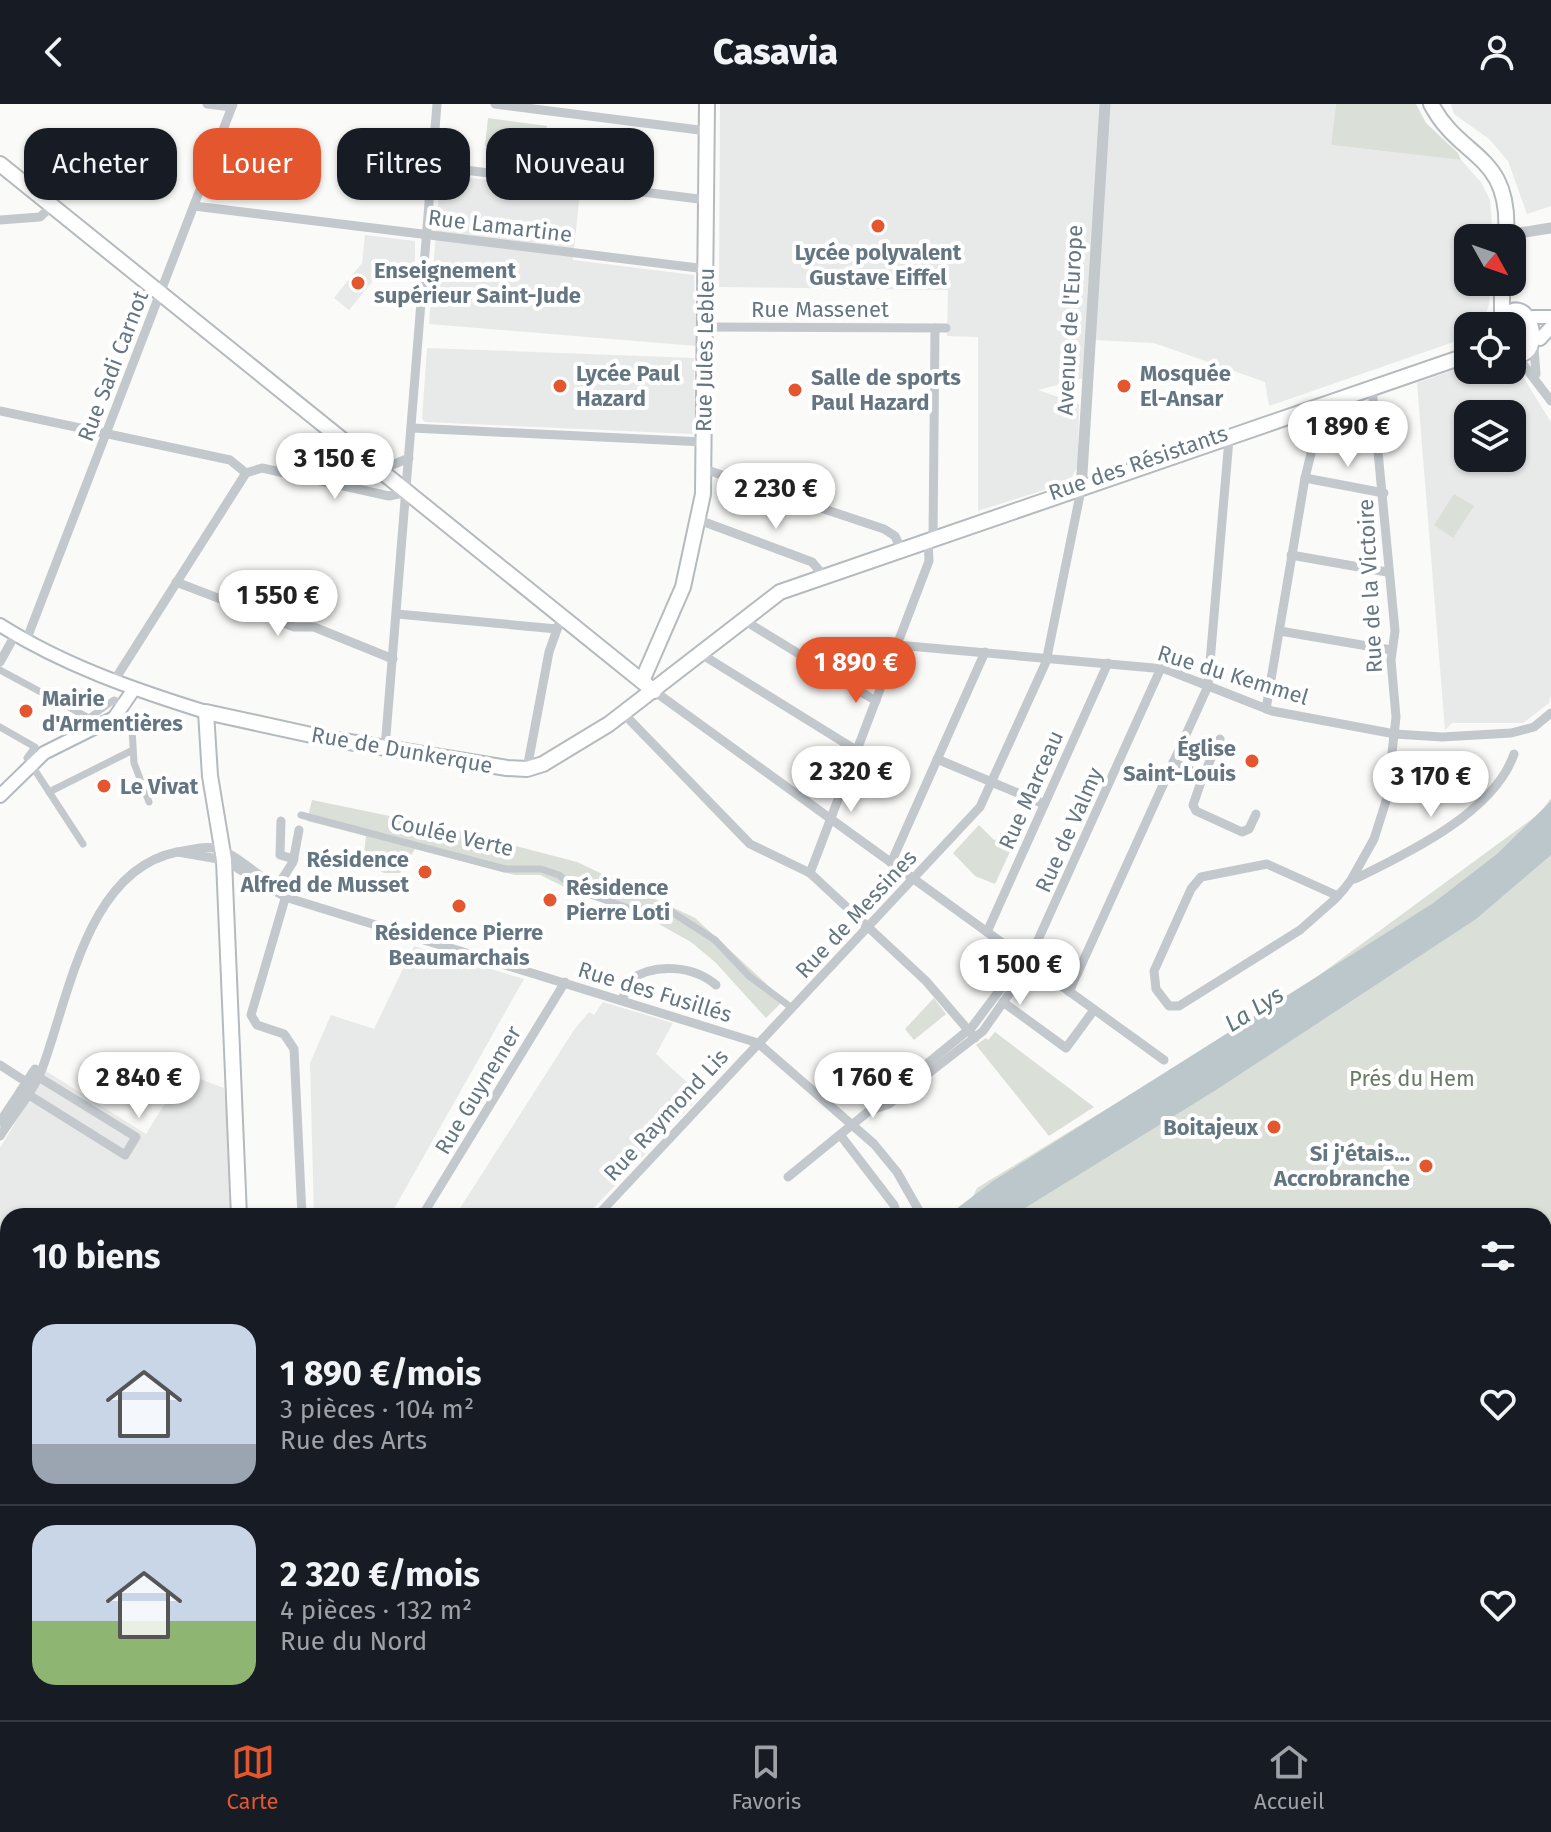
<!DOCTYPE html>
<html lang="fr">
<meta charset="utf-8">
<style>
body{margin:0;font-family:"Fira Sans",sans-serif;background:#242831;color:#f1f3f6;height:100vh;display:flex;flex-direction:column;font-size:30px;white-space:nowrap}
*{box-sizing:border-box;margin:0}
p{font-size:26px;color:#9ea1a6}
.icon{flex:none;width:44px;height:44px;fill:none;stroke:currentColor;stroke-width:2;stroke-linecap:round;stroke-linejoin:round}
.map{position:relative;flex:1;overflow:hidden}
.panel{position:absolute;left:0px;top:1104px;width:1552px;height:512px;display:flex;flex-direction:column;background:#171b24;border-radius:24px 24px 0 0;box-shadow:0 2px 6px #0004}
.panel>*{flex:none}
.hud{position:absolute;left:24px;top:24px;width:800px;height:72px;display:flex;gap:16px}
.needle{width:52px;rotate:130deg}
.controls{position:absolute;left:1454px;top:120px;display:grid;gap:16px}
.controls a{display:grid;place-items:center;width:72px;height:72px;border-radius:16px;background:#171b24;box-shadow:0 2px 6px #0004;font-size:40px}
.price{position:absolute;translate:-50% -68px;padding:0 18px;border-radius:28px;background:#fff;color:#222;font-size:26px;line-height:52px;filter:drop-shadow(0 2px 4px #0008)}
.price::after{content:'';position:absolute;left:50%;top:48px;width:24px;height:18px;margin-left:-12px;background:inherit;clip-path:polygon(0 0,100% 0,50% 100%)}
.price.active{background:#e4572e;color:#fff}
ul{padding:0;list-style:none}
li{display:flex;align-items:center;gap:24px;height:200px;padding:0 32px}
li+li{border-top:2px solid #363941}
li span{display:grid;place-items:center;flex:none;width:224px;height:160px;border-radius:24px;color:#555}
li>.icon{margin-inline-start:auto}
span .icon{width:96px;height:96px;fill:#fffc;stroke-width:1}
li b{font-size:34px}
h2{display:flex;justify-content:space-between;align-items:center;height:96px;padding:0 32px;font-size:34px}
.chip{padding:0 28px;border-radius:24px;background:#171b24;box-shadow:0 2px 6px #0004;font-size:28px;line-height:72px}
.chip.active{background:#e4572e;color:#fff}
header{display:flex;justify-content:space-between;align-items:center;height:104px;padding:0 32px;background:#171b24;font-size:36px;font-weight:800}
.menu{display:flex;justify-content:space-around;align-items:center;height:112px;border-top:2px solid #363941;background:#171b24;font-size:22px;color:#9ea1a6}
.menu a{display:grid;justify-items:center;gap:4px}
.menu .active{color:#e4572e}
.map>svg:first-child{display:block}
.built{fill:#e8e9e9;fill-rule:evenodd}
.green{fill:#dadfd7}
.water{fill:#bbc7cb}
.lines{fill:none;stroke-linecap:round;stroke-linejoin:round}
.secondary-casing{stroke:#b3babf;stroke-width:16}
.primary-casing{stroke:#b5babe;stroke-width:18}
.pedestrian{stroke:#c3c8cc;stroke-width:7}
.minor{stroke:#c3c8cc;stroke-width:9}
.tertiary{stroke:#c3c8cc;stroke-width:11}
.secondary{stroke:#fff;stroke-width:12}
.primary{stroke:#fff;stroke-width:14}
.poi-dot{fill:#e4572e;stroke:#fff;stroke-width:3}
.labels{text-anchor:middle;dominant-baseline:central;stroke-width:8;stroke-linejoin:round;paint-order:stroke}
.street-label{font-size:22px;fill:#657683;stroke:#fff}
.poi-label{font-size:22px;font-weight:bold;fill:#657683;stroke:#fff;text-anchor:start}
.park-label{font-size:22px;fill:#687a64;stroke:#fff}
.water-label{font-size:24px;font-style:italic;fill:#60757c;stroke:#fff}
</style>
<header><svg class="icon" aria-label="back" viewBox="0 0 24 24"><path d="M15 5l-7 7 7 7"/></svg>Casavia<svg class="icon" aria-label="person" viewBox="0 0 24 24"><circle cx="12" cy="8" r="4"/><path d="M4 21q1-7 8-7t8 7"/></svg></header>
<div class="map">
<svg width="1551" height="1616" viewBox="0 0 1551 1616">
<rect width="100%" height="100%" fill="#fafaf8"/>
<g class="built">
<path d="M720,0H1336L1331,41L1461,56L1481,78L1490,96L1493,134H1468V178H1490L1489,201L1481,222H1468V233L1269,302L1265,278L1154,239L1095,236L1091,272L1038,286L1079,300L1078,362L1069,378L978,407V233L947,232L948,186L719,183Z"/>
<path d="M1451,0H1551V102L1527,110L1508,57L1489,35L1454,10Z"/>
<path d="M446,71L580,87L573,156L694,171L696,242L429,220L440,75Z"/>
<path d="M365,131L415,137V165L385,162L349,206L334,194L362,159Z"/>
<path d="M427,244L694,254L695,327L692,330L425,318L422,315Z"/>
<path d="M1468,261V266H1511L1521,270L1551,318V591L1549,599L1523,619H1452L1445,626L1417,279ZM1468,310H1512V354H1468Z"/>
<path d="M414,842L524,875L390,1112H314L310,959L331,911L374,925Z"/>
<path d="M603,898L673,919L656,950L701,991L586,1112H455L574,926L589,908L594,911Z"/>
<path d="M46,967L146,1030L184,969L224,984L236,1112H8V1155L0,1150V1044Z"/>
<path d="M0,1213L8,1218V1372L0,1367Z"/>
</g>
<g class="green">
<path d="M1336,0H1416L1426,19L1458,49L1461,56L1331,41Z"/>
<path d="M488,14L547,22L543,50L485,42Z"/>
<path d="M1454,390L1474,402L1453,434L1434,421Z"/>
<path d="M1551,694V1616H1168L1163,1608H1544V1112H954L967,1105L977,1084L1288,894L1540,709Z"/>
<path d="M312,696L443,723L577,758L695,814L784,896L766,914L715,858L691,838L648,814L583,792L540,771H515L415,745L400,769H384L363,757L366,732L307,717Z"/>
<path d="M979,721L994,736L1005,733L1014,739L995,780L975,772L953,749Z"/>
<path d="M934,894L946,910L914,936L905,925Z"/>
<path d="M995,928L1094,1003L1049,1032L976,941L986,934L988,936Z"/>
</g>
<g class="water">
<path d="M1551,697V751L1476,815L1216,986L1012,1112H947L993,1077L1432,800L1497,750Z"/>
<path d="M1551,1327V1616H1480L1477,1608H1544V1341Z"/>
<path d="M1158,1608H1388L1391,1616H1163Z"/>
</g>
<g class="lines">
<g class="secondary-casing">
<g id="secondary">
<path d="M1533,213H1551"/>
<path d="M1540,235L1551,223"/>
<path d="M0,521C63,561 135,586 206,608"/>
<path d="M0,692L44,649L114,614L134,585"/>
</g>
</g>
<g class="primary-casing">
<g id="primary">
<path d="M1431,0C1461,57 1512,48 1506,134"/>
<path d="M0,60L654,587"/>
<path d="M1502,216V178"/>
<path d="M1499,222C1526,172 1551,259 1512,250"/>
<path d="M642,577L683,483L703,390L707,0"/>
<path d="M239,1112L224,756L210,672L206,608L325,634L507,664L527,665L543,660L609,620L780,488L1468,251"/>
<path d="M554,1608L561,1616"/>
</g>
</g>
<g class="pedestrian">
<path d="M0,566L89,614L114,596L126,602"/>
<path d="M121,609L132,625L134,659L149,698"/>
<path d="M0,623L35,643L27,654L83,740"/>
<path d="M49,688L131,647"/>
<path d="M301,711L505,765H541L559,771L577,786L642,809L667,805L715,836L749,872L792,904"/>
</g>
<g class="minor">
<path d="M207,0L232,3"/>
<path d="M495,0L707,27"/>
<path d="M432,62L707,96"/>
<path d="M194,102L706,165"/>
<path d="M0,116L40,113L52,102"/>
<path d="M706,223L946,224"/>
<path d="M1534,244L1536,270"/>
<path d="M1516,251L1551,297"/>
<path d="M0,307L230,356L246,369"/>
<path d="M412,324L704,338"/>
<path d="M704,365L884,425L895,432L901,445"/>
<path d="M380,366L409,354"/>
<path d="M246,369L262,364L389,392L408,388"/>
<path d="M1305,374L1384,389"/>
<path d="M699,416L812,458L824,472"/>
<path d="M933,434L935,224"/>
<path d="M1291,451L1387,468"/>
<path d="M176,478L294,523H314L393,555"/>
<path d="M397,510L557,525"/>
<path d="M742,515L876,597"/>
<path d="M1280,527L1391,546"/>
<path d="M26,537L233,0"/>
<path d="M897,541L1165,565L1272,607L1395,630L1442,633L1511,629L1534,623L1551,609"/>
<path d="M701,550L856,646"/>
<path d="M0,558L15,531"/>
<path d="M114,577L246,369"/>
<path d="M654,587L1164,956"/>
<path d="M1266,605L1305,374L1319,317L1315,300"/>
<path d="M624,610L750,740L810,769L926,877L975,934"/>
<path d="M385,644L437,0"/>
<path d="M937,655L1044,700"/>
<path d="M1173,658L1203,672L1220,635"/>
<path d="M527,665L549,548L559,520"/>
<path d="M1203,672L1193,701L1196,707L1242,728L1249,725L1256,710"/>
<path d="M281,717L280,751L294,755"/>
<path d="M178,748L224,756L285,793L758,939L874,1040L897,1068L922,1112"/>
<path d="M891,759L985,548"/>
<path d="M810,769L929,457L928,435"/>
<path d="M1355,775C1406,750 1494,709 1514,650"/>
<path d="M277,783L293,758L299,726"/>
<path d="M287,788L251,911L257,921L284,930L294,945L302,1112"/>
<path d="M1338,792L1267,760L1201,773L1191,785L1154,867L1156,885L1169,902H1179L1300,826L1334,796C1340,790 1346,783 1351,776L1374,735L1387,694L1396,613L1391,556L1395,527L1372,284"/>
<path d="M987,828L1108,559"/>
<path d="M1028,858L1161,564"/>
<path d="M1069,888L1208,582L1229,335"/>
<path d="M622,896L630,876C655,858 694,862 716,881"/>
<path d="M1003,898L1066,944L1094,906"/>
<path d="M0,961L31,981"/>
<path d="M21,986L125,1051L136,1033L32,969"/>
<path d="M872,1006L889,1000L983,927L1030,860"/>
<path d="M0,1018L35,965"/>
<path d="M0,1032C14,1010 33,988 42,965C69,893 87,766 177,748C190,746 207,741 219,745C236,751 251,766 265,775"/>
<path d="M841,1032L894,1101L897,1112"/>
<path d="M788,1073L972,923L1023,855"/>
<path d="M422,1112L565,878"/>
<path d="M597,1112L980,703L1046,558L1081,386"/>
<path d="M0,1158L8,1163"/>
<path d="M0,1439L8,1443"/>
<path d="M0,1567L8,1570"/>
<path d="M105,1608L115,1612"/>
<path d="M485,1608L493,1616"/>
<path d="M837,1608L844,1616"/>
<path d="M906,1608L914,1616"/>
<path d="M1060,1608L1091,1614"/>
<path d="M391,1616L395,1608"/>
<path d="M729,1616L738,1608"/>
<path d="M740,1616L749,1608"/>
</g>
<g class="tertiary">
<path d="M1506,131L1551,124"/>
<path d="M1081,386L1105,0"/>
</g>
<use href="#secondary" class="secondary"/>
<use href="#primary" class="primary"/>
</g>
<g class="poi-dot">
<circle cx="878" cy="122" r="8"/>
<circle cx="358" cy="179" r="8"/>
<circle cx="560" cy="282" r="8"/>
<circle cx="1124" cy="282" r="8"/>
<circle cx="795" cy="286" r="8"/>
<circle cx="26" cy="607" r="8"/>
<circle cx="1252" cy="657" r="8"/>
<circle cx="104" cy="682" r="8"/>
<circle cx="425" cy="768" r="8"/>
<circle cx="550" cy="796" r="8"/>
<circle cx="459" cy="802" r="8"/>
<circle cx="1274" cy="1023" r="8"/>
<circle cx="1426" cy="1062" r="8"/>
</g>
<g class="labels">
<g class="street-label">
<text transform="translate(500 122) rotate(7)">Rue Lamartine</text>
<text x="820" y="205">Rue Massenet</text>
<text transform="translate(1070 216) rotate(-87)">Avenue de l'Europe</text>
<text transform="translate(705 246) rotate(-89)">Rue Jules Lebleu</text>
<text transform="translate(113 262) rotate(-69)">Rue Sadi Carnot</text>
<text transform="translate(1138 359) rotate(-19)">Rue des Résistants</text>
<text transform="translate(1370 482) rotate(-93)">Rue de la Victoire</text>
<text transform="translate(1233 571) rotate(17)">Rue du Kemmel</text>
<text transform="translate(402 646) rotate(10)">Rue de Dunkerque</text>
<text transform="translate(1031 686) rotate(-66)">Rue Marceau</text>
<text transform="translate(1069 726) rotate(-66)">Rue de Valmy</text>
<text transform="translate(452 731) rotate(13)">Coulée Verte</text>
<text transform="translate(856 810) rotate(-47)">Rue de Messines</text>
<text transform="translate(655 888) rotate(17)">Rue des Fusillés</text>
<text transform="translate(478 986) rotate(-59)">Rue Guynemer</text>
<text transform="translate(666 1011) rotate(-47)">Rue Raymond Lis</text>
</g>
<g class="poi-label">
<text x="878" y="148" text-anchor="middle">Lycée polyvalent<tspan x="878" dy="25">Gustave Eiffel</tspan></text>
<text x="374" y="166">Enseignement<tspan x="374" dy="25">supérieur Saint-Jude</tspan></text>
<text x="576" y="269">Lycée Paul<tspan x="576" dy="25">Hazard</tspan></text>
<text x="1140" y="269">Mosquée<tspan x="1140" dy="25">El-Ansar</tspan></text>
<text x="811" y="273">Salle de sports<tspan x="811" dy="25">Paul Hazard</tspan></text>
<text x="42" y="594">Mairie<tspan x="42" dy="25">d'Armentières</tspan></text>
<text x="1236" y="644" text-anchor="end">Église<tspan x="1236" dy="25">Saint-Louis</tspan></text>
<text x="120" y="682">Le Vivat</text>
<text x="409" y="755" text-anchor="end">Résidence<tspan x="409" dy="25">Alfred de Musset</tspan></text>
<text x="566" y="783">Résidence<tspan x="566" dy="25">Pierre Loti</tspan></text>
<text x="459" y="828" text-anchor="middle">Résidence Pierre<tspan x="459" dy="25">Beaumarchais</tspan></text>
<text x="1258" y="1023" text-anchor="end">Boitajeux</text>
<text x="1410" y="1049" text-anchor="end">Si j'étais...<tspan x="1410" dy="25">Accrobranche</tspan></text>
</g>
<g class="park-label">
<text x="1412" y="974">Prés du Hem</text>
</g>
<g class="water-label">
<text transform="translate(1254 905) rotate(-32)">La Lys</text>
</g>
</g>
</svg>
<div class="controls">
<a><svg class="needle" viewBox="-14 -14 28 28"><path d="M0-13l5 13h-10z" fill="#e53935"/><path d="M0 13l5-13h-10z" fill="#9ea1a6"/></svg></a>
<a><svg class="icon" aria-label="locate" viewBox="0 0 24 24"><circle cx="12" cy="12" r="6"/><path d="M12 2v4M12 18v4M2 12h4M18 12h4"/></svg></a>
<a><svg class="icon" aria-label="layers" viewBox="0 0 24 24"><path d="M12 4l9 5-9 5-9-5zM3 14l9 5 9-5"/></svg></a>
</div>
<b class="price" style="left:1348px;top:365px">1 890 €</b>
<b class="price" style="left:335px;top:397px">3 150 €</b>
<b class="price" style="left:776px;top:427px">2 230 €</b>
<b class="price" style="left:278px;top:534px">1 550 €</b>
<b class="price active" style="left:856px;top:601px">1 890 €</b>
<b class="price" style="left:851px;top:710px">2 320 €</b>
<b class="price" style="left:1431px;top:715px">3 170 €</b>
<b class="price" style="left:1020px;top:903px">1 500 €</b>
<b class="price" style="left:139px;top:1016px">2 840 €</b>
<b class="price" style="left:873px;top:1016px">1 760 €</b>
<div class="hud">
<a class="chip">Acheter</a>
<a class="chip active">Louer</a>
<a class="chip">Filtres</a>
<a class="chip">Nouveau</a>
</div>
<section class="panel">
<h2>10 biens<svg class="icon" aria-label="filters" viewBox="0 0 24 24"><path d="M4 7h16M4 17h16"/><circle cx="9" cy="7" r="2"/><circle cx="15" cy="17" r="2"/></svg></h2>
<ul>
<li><span style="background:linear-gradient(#c9d6e8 75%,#9aa5b1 0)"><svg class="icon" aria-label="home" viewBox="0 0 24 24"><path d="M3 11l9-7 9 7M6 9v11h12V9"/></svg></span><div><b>1 890 €/mois</b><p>3 pièces · 104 m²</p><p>Rue des Arts</p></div><svg class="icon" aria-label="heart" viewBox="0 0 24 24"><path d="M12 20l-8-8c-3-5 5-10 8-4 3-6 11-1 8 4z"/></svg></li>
<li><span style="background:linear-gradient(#c9d6e8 60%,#8fb573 0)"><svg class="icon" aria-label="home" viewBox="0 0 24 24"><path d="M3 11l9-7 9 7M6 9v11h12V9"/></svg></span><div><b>2 320 €/mois</b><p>4 pièces · 132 m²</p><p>Rue du Nord</p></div><svg class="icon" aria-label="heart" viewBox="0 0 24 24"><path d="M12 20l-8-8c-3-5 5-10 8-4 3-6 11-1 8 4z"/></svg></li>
</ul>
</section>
</div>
<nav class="menu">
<a class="active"><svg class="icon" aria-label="map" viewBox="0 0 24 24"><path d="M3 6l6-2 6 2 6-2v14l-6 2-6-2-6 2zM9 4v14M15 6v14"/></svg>Carte</a>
<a><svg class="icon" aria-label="saved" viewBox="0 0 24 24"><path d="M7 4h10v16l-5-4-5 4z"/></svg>Favoris</a>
<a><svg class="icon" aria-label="home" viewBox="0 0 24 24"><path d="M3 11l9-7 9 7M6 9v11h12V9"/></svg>Accueil</a>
</nav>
